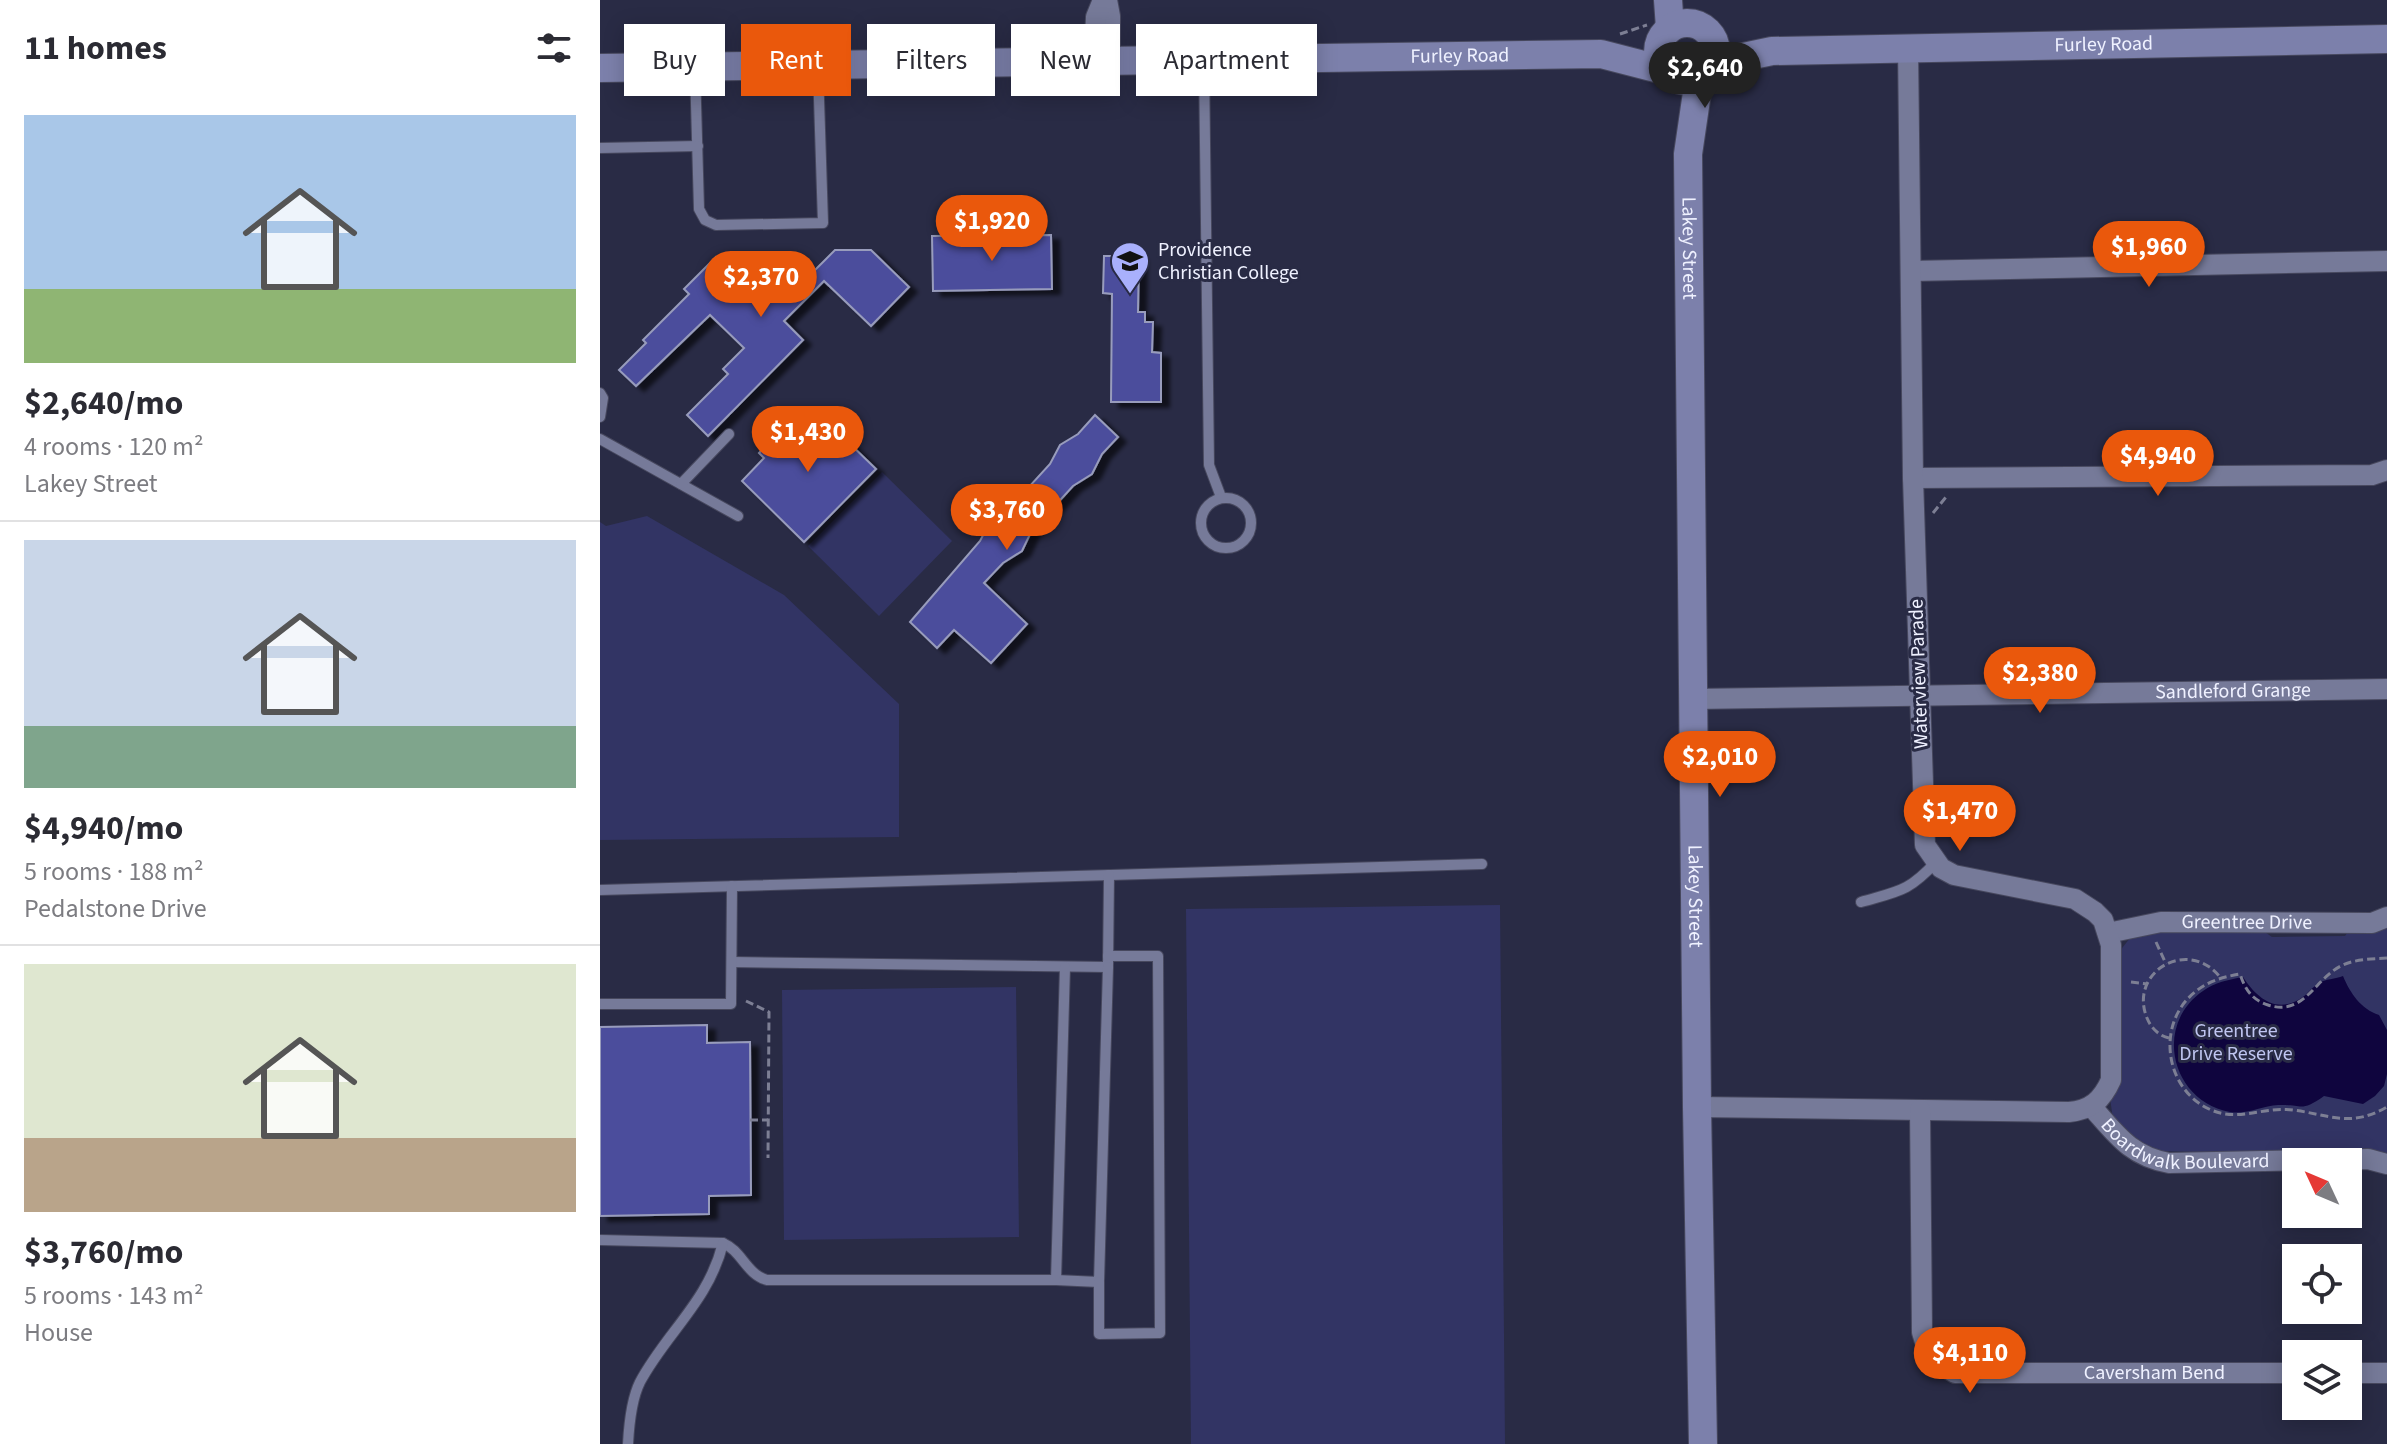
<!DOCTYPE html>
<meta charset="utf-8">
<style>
body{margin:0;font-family:"Source Sans 3",sans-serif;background:#f2f2f3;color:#2b2b33;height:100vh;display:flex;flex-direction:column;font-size:30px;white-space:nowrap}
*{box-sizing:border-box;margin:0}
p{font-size:26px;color:#7c7c81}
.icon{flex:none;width:44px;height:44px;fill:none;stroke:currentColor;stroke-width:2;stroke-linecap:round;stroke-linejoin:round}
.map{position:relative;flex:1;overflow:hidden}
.sheet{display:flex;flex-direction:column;background:#fff;width:600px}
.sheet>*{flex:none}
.top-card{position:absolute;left:24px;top:24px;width:760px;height:72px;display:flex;gap:16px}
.needle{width:52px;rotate:314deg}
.fabs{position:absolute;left:1682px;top:1148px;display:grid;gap:16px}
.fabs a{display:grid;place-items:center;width:80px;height:80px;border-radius:0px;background:#fff;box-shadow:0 4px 20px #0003;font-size:40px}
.price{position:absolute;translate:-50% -68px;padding:0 18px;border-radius:28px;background:#ea580c;color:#fff;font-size:26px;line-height:52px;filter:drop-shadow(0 2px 4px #0008)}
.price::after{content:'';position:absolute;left:50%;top:48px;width:24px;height:18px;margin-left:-12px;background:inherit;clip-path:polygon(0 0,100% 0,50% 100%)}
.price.current{background:#222;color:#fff}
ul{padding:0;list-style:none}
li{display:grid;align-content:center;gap:16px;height:424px;padding:0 24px}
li+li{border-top:2px solid #e1e1e2}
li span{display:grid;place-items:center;height:248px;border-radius:0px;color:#555}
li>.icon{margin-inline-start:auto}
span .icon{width:144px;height:144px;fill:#fffc;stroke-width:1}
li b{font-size:34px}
h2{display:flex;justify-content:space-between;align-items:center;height:96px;padding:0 24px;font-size:34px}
.tag{padding:0 28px;border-radius:0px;background:#fff;box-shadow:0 4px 20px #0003;font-size:28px;line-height:72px}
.tag.current{background:#ea580c;color:#fff}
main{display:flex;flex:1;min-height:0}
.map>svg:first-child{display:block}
.green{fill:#323464}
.water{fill:#0f053e}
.building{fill:#4c4e9c;stroke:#989cbc;stroke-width:2;filter:url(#shadow)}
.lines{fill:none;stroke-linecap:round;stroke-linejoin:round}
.lane-casing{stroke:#47485e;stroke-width:12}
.street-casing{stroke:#47485e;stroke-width:22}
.secondary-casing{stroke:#47485e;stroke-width:30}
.path{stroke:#7d7f94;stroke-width:3;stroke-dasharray:8 4;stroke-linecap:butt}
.lane{stroke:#767a99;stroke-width:10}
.street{stroke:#767a99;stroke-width:20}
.secondary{stroke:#7c80ab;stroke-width:28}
.labels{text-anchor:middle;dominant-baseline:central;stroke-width:6;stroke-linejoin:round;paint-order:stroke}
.street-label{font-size:20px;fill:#eff1ff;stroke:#292b45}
.poi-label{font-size:20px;fill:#eff1ff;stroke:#292b45;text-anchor:start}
.park-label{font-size:20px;fill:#bfc5f1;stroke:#292b45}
</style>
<main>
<section class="sheet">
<h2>11 homes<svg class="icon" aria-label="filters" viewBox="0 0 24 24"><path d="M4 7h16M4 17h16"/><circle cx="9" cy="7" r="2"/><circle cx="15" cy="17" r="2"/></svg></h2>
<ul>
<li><span style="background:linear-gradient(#a9c7e8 70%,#8fb573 0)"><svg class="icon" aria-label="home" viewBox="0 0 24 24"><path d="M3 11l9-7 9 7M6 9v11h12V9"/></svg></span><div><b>$2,640/mo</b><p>4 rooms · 120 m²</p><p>Lakey Street</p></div></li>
<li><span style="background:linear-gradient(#c9d6e8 75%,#7fa58c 0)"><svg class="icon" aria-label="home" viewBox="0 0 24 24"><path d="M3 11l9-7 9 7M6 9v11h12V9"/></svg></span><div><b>$4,940/mo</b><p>5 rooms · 188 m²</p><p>Pedalstone Drive</p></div></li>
<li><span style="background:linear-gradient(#dfe7d0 70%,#b9a48a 0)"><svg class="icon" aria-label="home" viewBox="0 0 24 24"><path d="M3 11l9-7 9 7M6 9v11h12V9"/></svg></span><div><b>$3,760/mo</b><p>5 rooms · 143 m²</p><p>House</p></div></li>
</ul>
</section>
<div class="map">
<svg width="1787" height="1444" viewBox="0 0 1787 1444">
<defs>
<filter id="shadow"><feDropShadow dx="8" dy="5" stdDeviation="2" flood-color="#0009"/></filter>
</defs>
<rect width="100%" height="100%" fill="#292b45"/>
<g class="green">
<path d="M282,472L352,541L279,616L208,546Z"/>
<path d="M47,516L184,595L299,704V837L0,840V522L6,526Z"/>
<path d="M900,905L905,1444H591L586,909Z"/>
<path d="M1787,926V1157L1772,1155L1555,1151L1543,1145L1513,1119L1510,1098L1519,952L1530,938L1547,932L1662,930L1672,937L1745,936L1750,929Z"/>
<path d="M416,987L419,1237L184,1240L182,990Z"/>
</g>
<path class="water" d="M1743,976C1750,993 1761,1009 1779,1015L1787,1030V1074L1784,1086L1775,1096L1763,1104L1724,1096C1700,1113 1703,1104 1678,1105C1662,1106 1646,1115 1630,1112C1571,1101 1553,1025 1603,991C1615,982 1628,980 1643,977C1656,997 1675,1014 1700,999C1707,995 1712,987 1719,983C1725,979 1736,979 1743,976Z"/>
<g class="building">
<path d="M451,235L452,289L333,291L332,236Z"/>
<path d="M235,250H271L309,287L271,326L224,281L184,321L203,340L108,436L87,415L128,374L123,369L144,348L110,315L36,386L19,370L46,343L43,340L89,294L84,289L116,257L141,281L169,253L201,284Z"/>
<path d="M504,256H539L538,312H545V322H553L552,352L561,353V402H511L512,294L503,293Z"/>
<path d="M213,408L276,469L204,542L142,481L164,458L159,453L185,426L190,431Z"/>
<path d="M495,415L518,437L502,454L492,474L473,486L431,532L422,551L403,563L384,583L427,624L391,663L354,630L337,648L310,622L380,541L390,522L408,510L450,464L460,445L478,434Z"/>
<path d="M107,1025V1043L150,1042L151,1195L109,1196V1214L0,1216V1027Z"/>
</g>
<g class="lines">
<g class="lane-casing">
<g id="lane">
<path d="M604,62L609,465L621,497"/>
<path d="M95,68L99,209L105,220L116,225L223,223L218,68"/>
<path d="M0,148L98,146"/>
<path d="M0,393L3,398L0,417"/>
<path d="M0,439L138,516"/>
<path d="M81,484L129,434"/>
<circle cx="626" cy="523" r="25"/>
<path d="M0,890L882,864"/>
<path d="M1261,902C1299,891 1308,892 1336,862"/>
<path d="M132,962L508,967L509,875"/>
<path d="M465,967L456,1280L499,1282L508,967"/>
<path d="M0,1004H131L132,886"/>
<path d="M0,1240L123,1243C142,1251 146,1274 167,1280H456"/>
<path d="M499,1282V1334L560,1333L558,956H508"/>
<path d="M28,1444C29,1425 31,1400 40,1382C66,1333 109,1301 123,1243"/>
</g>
</g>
<g class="street-casing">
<g id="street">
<path d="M507,0L510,16V62"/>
<path d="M494,62L496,17L503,0"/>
<path d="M1311,271L1787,261"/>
<path d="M1313,478L1772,475L1787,470"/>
<path id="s1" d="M1093,699L1787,689"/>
<path id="s2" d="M1508,933L1561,922L1772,923L1787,917"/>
<path id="s3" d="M1491,1106C1516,1134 1530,1156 1569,1163L1768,1159L1787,1164"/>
<path d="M1097,1107L1469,1112C1491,1110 1502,1100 1511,1080V945L1503,920L1495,912L1475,899L1354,875L1341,868L1325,845L1313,478L1308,47"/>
<path id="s4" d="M1320,1110L1322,1332C1327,1352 1336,1363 1355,1373H1696"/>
<path d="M1748,1373H1787"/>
</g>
</g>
<g class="secondary-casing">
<g id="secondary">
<path d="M1068,0L1070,28"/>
<circle cx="1087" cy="52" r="29"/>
<path id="s5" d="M1115,63L1172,51L1787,39"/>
<path id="s6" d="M0,68L1001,54L1063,70"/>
<path id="s7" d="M1099,79L1088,154L1097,1107L1103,1444"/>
</g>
</g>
<g class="path">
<path d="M1020,34L1047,25"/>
<path d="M1333,513L1346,497"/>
<path d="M1556,942L1566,964"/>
<path d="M1787,958C1773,959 1756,959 1743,965C1715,977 1705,1017 1668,1005C1652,1000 1645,989 1640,974C1623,977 1608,981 1595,992C1556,1023 1564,1088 1609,1109C1638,1123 1663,1106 1693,1110C1730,1115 1750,1128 1787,1107"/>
<path d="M1531,982L1548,984"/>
<path d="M146,1001L169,1012L168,1158"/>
<path d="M1569,1038C1559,1036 1551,1028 1547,1018C1528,972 1588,937 1620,977"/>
<path d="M150,1120H168"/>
</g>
<use href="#lane" class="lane"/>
<use href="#street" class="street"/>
<use href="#secondary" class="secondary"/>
</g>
<defs>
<g id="school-pin" transform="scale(2)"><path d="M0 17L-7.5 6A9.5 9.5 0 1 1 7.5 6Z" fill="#a9b0fc" stroke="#292b45"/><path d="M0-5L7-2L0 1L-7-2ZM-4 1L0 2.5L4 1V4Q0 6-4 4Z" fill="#111"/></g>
</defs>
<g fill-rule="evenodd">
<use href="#school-pin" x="530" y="261"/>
</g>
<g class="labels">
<g class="street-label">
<text stroke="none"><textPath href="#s5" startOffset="390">Furley Road</textPath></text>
<text stroke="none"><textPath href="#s6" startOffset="860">Furley Road</textPath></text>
<text stroke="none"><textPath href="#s7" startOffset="170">Lakey Street</textPath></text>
<text transform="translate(1319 674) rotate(-92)">Waterview Parade</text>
<text stroke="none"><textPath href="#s1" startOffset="540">Sandleford Grange</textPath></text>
<text stroke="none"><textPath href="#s7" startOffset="818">Lakey Street</textPath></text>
<text stroke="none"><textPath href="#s2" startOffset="140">Greentree Drive</textPath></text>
<text stroke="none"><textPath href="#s3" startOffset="110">Boardwalk Boulevard</textPath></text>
<text stroke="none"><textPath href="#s4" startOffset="476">Caversham Bend</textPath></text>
</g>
<g class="poi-label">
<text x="558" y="250">Providence<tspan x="558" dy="23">Christian College</tspan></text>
</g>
<g class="park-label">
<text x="1636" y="1031">Greentree<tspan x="1636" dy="23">Drive Reserve</tspan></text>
</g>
</g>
</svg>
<div class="fabs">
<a><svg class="needle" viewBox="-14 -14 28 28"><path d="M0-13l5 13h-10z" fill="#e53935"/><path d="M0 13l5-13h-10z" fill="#7c7c81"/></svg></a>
<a><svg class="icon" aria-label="locate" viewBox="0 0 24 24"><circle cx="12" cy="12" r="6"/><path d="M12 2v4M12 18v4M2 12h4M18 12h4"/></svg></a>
<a><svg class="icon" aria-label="layers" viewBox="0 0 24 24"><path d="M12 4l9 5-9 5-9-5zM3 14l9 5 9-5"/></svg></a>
</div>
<b class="price current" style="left:1105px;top:110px">$2,640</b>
<b class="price" style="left:392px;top:263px">$1,920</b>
<b class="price" style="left:1549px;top:289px">$1,960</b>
<b class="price" style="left:161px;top:319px">$2,370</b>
<b class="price" style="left:208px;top:474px">$1,430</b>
<b class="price" style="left:1558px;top:498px">$4,940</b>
<b class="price" style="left:407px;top:552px">$3,760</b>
<b class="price" style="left:1440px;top:715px">$2,380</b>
<b class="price" style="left:1120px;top:799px">$2,010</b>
<b class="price" style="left:1360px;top:853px">$1,470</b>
<b class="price" style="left:1370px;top:1395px">$4,110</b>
<div class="top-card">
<a class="tag">Buy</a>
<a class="tag current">Rent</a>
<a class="tag">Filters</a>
<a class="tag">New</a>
<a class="tag">Apartment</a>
</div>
</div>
</main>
